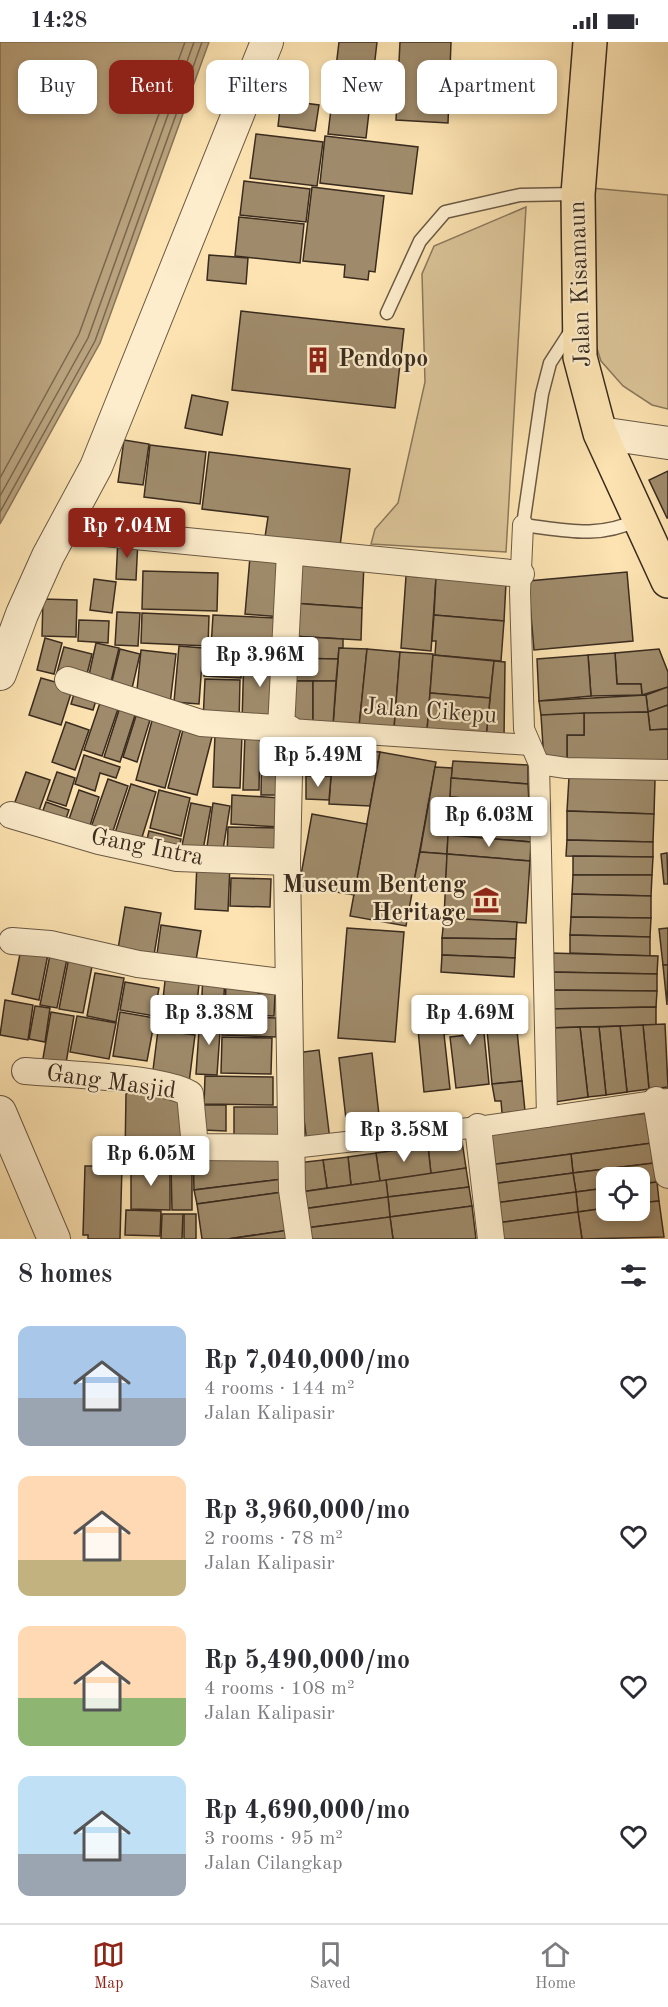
<!DOCTYPE html>
<meta charset="utf-8">
<style>
body{margin:0;font-family:"Old Standard TT",serif;background:#f7f7f7;color:#2b2b33;height:100vh;display:flex;flex-direction:column;font-size:22px;white-space:nowrap}
*{box-sizing:border-box;margin:0}
p{font-size:20px;color:#7c7c81}
.icon{flex:none;width:33px;height:33px;fill:none;stroke:currentColor;stroke-width:2;stroke-linecap:round;stroke-linejoin:round}
.map{position:relative;height:1197px;overflow:hidden}
.details{display:flex;flex-direction:column;background:#fff;flex:1}
.details>*{flex:none}
.guide{position:absolute;left:18px;top:18px;width:633px;height:54px;display:flex;gap:12px}
.tools{position:absolute;left:596px;top:1125px;display:grid;gap:12px}
.tools a{display:grid;place-items:center;width:54px;height:54px;border-radius:12px;background:#fff;box-shadow:0 3px 9px #0003;font-size:30px}
.price{position:absolute;translate:-50% -51px;padding:0 14px;border-radius:6px;background:#fff;color:#222;font-size:20px;line-height:39px;filter:drop-shadow(0 2px 3px #0008)}
.price::after{content:'';position:absolute;left:50%;top:36px;width:18px;height:14px;margin-left:-9px;background:inherit;clip-path:polygon(0 0,100% 0,50% 100%)}
.price.active{background:#8f2418;color:#fff}
ul{padding:0;list-style:none}
li{display:flex;align-items:center;gap:18px;height:150px;padding:0 18px}
li span{display:grid;place-items:center;flex:none;width:168px;height:120px;border-radius:12px;color:#555}
li>.icon{margin-inline-start:auto}
span .icon{width:72px;height:72px;fill:#fffc;stroke-width:1}
li b{font-size:26px}
h2{display:flex;justify-content:space-between;align-items:center;height:72px;padding:0 18px;font-size:26px}
.chip{padding:0 21px;border-radius:12px;background:#fff;box-shadow:0 3px 9px #0003;font-size:21px;line-height:54px}
.chip.active{background:#8f2418;color:#fff}
.status{display:flex;justify-content:space-between;align-items:center;height:42px;padding:0 30px;background:#fff;direction:ltr}
.status svg{height:16px;fill:currentColor}
.tab-bar{display:flex;justify-content:space-around;align-items:center;height:84px;border-top:2px solid #e1e1e2;background:#fff;font-size:16px;color:#7c7c81}
.tab-bar a{display:grid;justify-items:center;gap:3px}
.tab-bar .active{color:#8f2418}
.map>svg:first-child{display:block}
.green{fill:#dbc498;stroke:#8a785c;stroke-width:1.5}
.water{fill:#baa47f;stroke:#877459;stroke-width:1.5}
.lines{fill:none;stroke-linecap:round;stroke-linejoin:round}
.shore{stroke:#7a684f;stroke-width:1.5}
.building{fill:#9f8b6b;stroke:#3a2b1f;stroke-width:1.5}
.service-casing{stroke:#6a5944;stroke-width:15}
.pedestrian-casing{stroke:#6a5944;stroke-width:22}
.minor-casing{stroke:#6a5944;stroke-width:28}
.tertiary-casing{stroke:#6a5944;stroke-width:34}
.primary-casing{stroke:#3a2b1f;stroke-width:36}
.service{stroke:#fdedcc;stroke-width:12}
.pedestrian{stroke:#fdedcc;stroke-width:20}
.minor{stroke:#fdedcc;stroke-width:26}
.tertiary{stroke:#fdedcc;stroke-width:32}
.primary{stroke:#fce3b1;stroke-width:33}
.labels{text-anchor:middle;dominant-baseline:central;stroke-width:4.5;stroke-linejoin:round;paint-order:stroke}
.street-label{font-size:24px;fill:#3a2b1f;stroke:#fdedcc}
.poi-label{font-size:24px;font-weight:bold;fill:#3a2b1f;stroke:#fdedcc;text-anchor:start}
</style>
<div class="status"><b>14:28</b><svg viewBox="0 0 49 12"><path d="M0 12V9h3v3zM5 12V6h3v6zM10 12V3h3v9zM15 12V0h3v12zM26 1h20v11H26zM47 4h2v5h-2z"/></svg></div>
<div class="map">
<svg width="668" height="1197" viewBox="0 0 668 1197">
<rect width="100%" height="100%" fill="#fce3b1"/>
<filter id="stains"><feTurbulence type="fractalNoise" baseFrequency=".00333" numOctaves="4"/><feColorMatrix values="0 0 0 0 .2 0 0 0 0 .09 0 0 0 0 .02 0 0 0 .5 -.17"/></filter>
<radialGradient id="worn" r=".72"><stop offset=".6" stop-color="#630" stop-opacity="0"/><stop offset="1" stop-color="#630" stop-opacity=".3"/></radialGradient>
<g class="green">
<path d="M591,146L668,153V367L652,363L623,344L601,319L585,269Z"/>
<path d="M526,165L506,510L371,502L375,487L398,461L425,340L422,232L434,204Z"/>
</g>
<path class="water" d="M0,0H209L100,301L0,482Z"/>
<g class="lines">
<g class="shore">
<path d="M0,436L79,292L185,0"/>
<path d="M0,454L88,296L194,0"/>
<path d="M0,470L95,299L202,0"/>
</g>
</g>
<g class="building">
<path d="M339,0H377L366,96L328,92Z"/>
<path d="M400,0H451L448,81L396,78Z"/>
<path d="M281,58L319,63L315,89L278,84Z"/>
<path d="M256,92L323,100L317,144L250,136Z"/>
<path d="M325,94L418,105L412,152L320,141Z"/>
<path d="M244,139L310,147L306,180L240,173Z"/>
<path d="M312,145L384,154L375,230L369,229L368,238L344,235L345,223L303,219Z"/>
<path d="M239,175L304,182L300,221L235,214Z"/>
<path d="M209,213L248,216L246,242L207,238Z"/>
<path d="M241,269L404,287L395,366L232,348Z"/>
<path d="M192,353L228,360L222,393L185,386Z"/>
<path d="M124,398L149,402L143,443L118,440Z"/>
<path d="M150,403L206,410L200,462L144,455Z"/>
<path d="M209,410L350,427L340,504L265,495L268,475L202,467Z"/>
<path d="M668,429V476H667L649,438Z"/>
<path d="M118,496L138,497L136,538L116,537Z"/>
<path d="M250,515L286,519L282,575L245,572Z"/>
<path d="M293,519L364,522L362,566L292,561Z"/>
<path d="M143,529L218,531L217,569L142,567Z"/>
<path d="M627,530L633,599L534,608L528,539Z"/>
<path d="M406,534L436,536L431,609L401,606Z"/>
<path d="M436,536L506,541L504,579L434,573Z"/>
<path d="M94,537L116,540L112,571L90,568Z"/>
<path d="M43,557L77,558L76,595L42,594Z"/>
<path d="M292,561L362,566L361,598L290,594Z"/>
<path d="M117,570L140,571L138,604L115,603Z"/>
<path d="M142,571L209,574L208,604L141,601Z"/>
<path d="M213,573L276,576L275,609L211,606Z"/>
<path d="M434,573L504,579L501,619L435,613L436,599H432Z"/>
<path d="M79,578L109,579L108,601L78,599Z"/>
<path d="M290,594L343,597V606H339L338,617L289,616Z"/>
<path d="M45,596L62,601L54,632L37,628Z"/>
<path d="M96,601L119,606L109,648L87,642Z"/>
<path d="M179,604L203,606L199,662L174,660Z"/>
<path d="M64,605L92,612L85,640L56,634Z"/>
<path d="M339,606L367,607L359,685L333,683Z"/>
<path d="M120,607L140,612L130,655L109,651Z"/>
<path d="M367,607L400,610L394,687L359,685Z"/>
<path d="M659,607L668,630V645L642,653L641,642H617L615,611Z"/>
<path d="M141,608L176,612L170,662L136,658Z"/>
<path d="M205,609L242,611L241,636L204,634Z"/>
<path d="M400,610L433,612L427,689L394,687Z"/>
<path d="M244,611L278,612L275,681L242,680Z"/>
<path d="M615,611L617,642H641L642,653L591,654L588,613Z"/>
<path d="M433,613L494,619L490,656L430,651Z"/>
<path d="M588,613L591,654L539,659L537,617Z"/>
<path d="M287,616L338,617L336,639H286Z"/>
<path d="M494,619L505,620L504,697L486,695Z"/>
<path d="M41,636L73,645L61,683L29,673Z"/>
<path d="M205,637L240,638L239,681L203,679Z"/>
<rect x="286" y="639" width="27" height="44"/>
<path d="M313,639H336L333,683H313Z"/>
<path d="M77,642L99,649L93,668L71,662Z"/>
<path d="M668,645V663L648,670L646,653Z"/>
<path d="M430,651L490,656L486,695L427,689Z"/>
<path d="M646,653L648,670L541,673L539,659Z"/>
<path d="M102,655L120,661L102,714L84,708Z"/>
<path d="M121,662L137,667L120,720L104,715Z"/>
<path d="M668,663V687L650,688L648,670Z"/>
<path d="M648,670L650,688L668,687V718L567,720V693H584V671Z"/>
<path d="M584,671V693H567V720H544L541,673Z"/>
<path d="M136,674L150,678L137,720L123,715Z"/>
<path d="M153,675L182,683L165,746L136,738Z"/>
<path d="M66,680L89,688L75,728L52,720Z"/>
<path d="M184,684L213,691L197,753L168,746Z"/>
<path d="M262,691L285,692L284,753H261Z"/>
<path d="M215,692L242,693L240,746L213,745Z"/>
<path d="M245,692L260,693L259,748H243Z"/>
<path d="M333,707L380,710L370,764L329,762Z"/>
<path d="M380,710L436,720L406,884L350,874Z"/>
<path d="M84,713L120,725L116,736L100,731L95,749L75,742Z"/>
<path d="M453,719L528,723V742L451,736Z"/>
<path d="M435,725L452,726L447,812L420,810Z"/>
<path d="M26,730L50,738L36,777L12,768Z"/>
<path d="M57,730L75,736L66,764L47,758Z"/>
<path d="M306,734H331L329,758L306,757Z"/>
<path d="M569,735L655,738L654,772L567,769Z"/>
<path d="M451,736L528,742L529,761L450,755Z"/>
<path d="M108,737L128,744L110,798L89,791Z"/>
<path d="M131,742L156,750L139,805L113,797Z"/>
<path d="M79,748L99,755L87,793L66,786Z"/>
<path d="M159,748L190,756L181,794L150,786Z"/>
<path d="M232,753L281,756L279,785L231,782Z"/>
<path d="M450,755L529,761L531,800L448,793Z"/>
<path d="M46,760L69,768L63,785L40,777Z"/>
<path d="M191,761L211,765L202,813L181,808Z"/>
<path d="M213,761L230,764L222,814L206,812Z"/>
<path d="M567,769L654,772L653,800L567,798Z"/>
<path d="M312,772L367,782L354,853L299,844Z"/>
<path d="M228,785L282,786V803L275,802L274,816L227,814Z"/>
<path d="M149,789L181,797L177,815L145,806Z"/>
<path d="M448,793L531,800L530,819L447,812Z"/>
<path d="M567,798L653,800V815L566,814Z"/>
<path d="M420,810L447,812L446,841L414,839Z"/>
<path d="M667,811L668,842H664L661,812Z"/>
<path d="M447,812L530,819L526,881L444,876Z"/>
<path d="M573,814L653,815L652,833H573Z"/>
<path d="M197,821L230,823L228,869L195,867Z"/>
<path d="M573,833H652L651,854L572,852Z"/>
<path d="M231,836L271,837L270,865L230,864Z"/>
<path d="M572,852L651,854V876L571,875Z"/>
<path d="M125,865L161,871L153,919L117,913Z"/>
<path d="M571,875L651,876L650,895L570,893Z"/>
<path d="M444,876L517,880L516,897L442,896Z"/>
<path d="M161,883L201,889L195,924L156,919Z"/>
<path d="M347,886L404,890L395,1000L338,996Z"/>
<path d="M668,886V923H663L659,887Z"/>
<path d="M570,893L650,895V914L570,911Z"/>
<path d="M442,896L516,897L515,916L442,913Z"/>
<path d="M22,902L49,907L39,958L12,952Z"/>
<path d="M51,908L68,912L57,966L40,963Z"/>
<path d="M550,911L658,914L657,932L549,930Z"/>
<path d="M442,913L515,916L514,935L441,930Z"/>
<path d="M69,915L93,919L83,971L59,967Z"/>
<path d="M663,923H668L667,963Z"/>
<path d="M166,930L200,933L196,970L162,966Z"/>
<path d="M549,930L657,932V949L548,948Z"/>
<path d="M95,931L124,936L116,980L87,974Z"/>
<path d="M203,933L225,934L223,973L201,972Z"/>
<path d="M226,938L258,939V951L275,952L274,974L225,972Z"/>
<path d="M125,940L159,946L154,974L120,968Z"/>
<path d="M548,948L657,949L656,965L548,967Z"/>
<path d="M5,958L33,963L28,998L0,993Z"/>
<path d="M35,964L50,966L45,1000L29,997Z"/>
<path d="M656,965V983L547,986L548,967Z"/>
<path d="M162,968L196,971L194,991L160,986Z"/>
<path d="M515,968L522,1039L492,1042L487,988L444,992L450,1047L424,1050L417,977Z"/>
<path d="M51,970L74,974L65,1027L42,1022Z"/>
<path d="M120,970L155,976L147,1019L113,1014Z"/>
<path d="M77,974L116,981L109,1017L70,1010Z"/>
<path d="M200,974L221,975L217,1033L196,1032Z"/>
<path d="M223,974L276,976V995L222,993Z"/>
<path d="M665,982L668,1045L649,1047L643,983Z"/>
<path d="M643,983L649,1047L627,1050L620,984Z"/>
<path d="M620,984L627,1050L606,1053L599,985Z"/>
<path d="M580,985H599L606,1053L588,1055Z"/>
<path d="M580,985L588,1055L555,1060L551,986Z"/>
<path d="M158,988L195,993L189,1041L152,1036Z"/>
<path d="M484,991L489,1042L456,1046L450,995Z"/>
<path d="M222,995L272,996L271,1032L221,1031Z"/>
<path d="M319,1008L330,1098L307,1101L296,1011Z"/>
<path d="M372,1011L381,1091L348,1095L339,1016Z"/>
<path d="M205,1034L273,1035V1063L204,1062Z"/>
<path d="M522,1039L525,1069L502,1071L501,1059H495L492,1042Z"/>
<path d="M126,1051L188,1052L186,1118L125,1117Z"/>
<path d="M203,1063H226V1089L203,1088Z"/>
<path d="M234,1065H287L286,1101L234,1100Z"/>
<path d="M648,1071L652,1101L489,1123L486,1090Z"/>
<path d="M462,1099L466,1126L431,1132L428,1104Z"/>
<path d="M652,1101L654,1121L573,1131L571,1112Z"/>
<path d="M428,1104L431,1132L380,1139L376,1111Z"/>
<path d="M193,1108L283,1113V1137L194,1148Z"/>
<path d="M376,1111L380,1139L351,1143L348,1115Z"/>
<path d="M571,1112L573,1131L492,1142L489,1123Z"/>
<path d="M348,1115L351,1143L327,1146L323,1118Z"/>
<path d="M323,1118L327,1146L301,1150L297,1121Z"/>
<path d="M654,1121L657,1140L639,1142V1136H606V1146L576,1150L573,1131Z"/>
<path d="M131,1122H170V1168L131,1167Z"/>
<path d="M192,1122V1168H172L171,1123Z"/>
<path d="M85,1124H122L120,1197H88V1193H83Z"/>
<path d="M466,1126L469,1145L388,1155L386,1138Z"/>
<path d="M573,1131L576,1150L495,1161L492,1142Z"/>
<path d="M283,1137V1150L197,1162L194,1148Z"/>
<path d="M386,1138L388,1155L303,1167L301,1150Z"/>
<path d="M657,1140L659,1159L639,1161V1142Z"/>
<path d="M469,1145L472,1164L390,1175L388,1155Z"/>
<path d="M606,1146V1166L578,1170L576,1150Z"/>
<path d="M283,1150L289,1188L228,1197H202L197,1162Z"/>
<path d="M576,1150L578,1170L497,1181L495,1161Z"/>
<path d="M388,1155L390,1175L306,1186L303,1167Z"/>
<path d="M659,1159L664,1195L582,1197L578,1170L606,1166V1168H639V1161Z"/>
<path d="M472,1164L476,1197H393L390,1175Z"/>
<path d="M126,1168L161,1169L160,1194L125,1193Z"/>
<path d="M578,1170L582,1197H499L497,1181Z"/>
<path d="M162,1172H183L182,1197H161Z"/>
<rect x="184" y="1172" width="12" height="25"/>
<path d="M390,1175L393,1197H307L306,1186Z"/>
<path d="M289,1188L290,1197H228Z"/>
</g>
<g class="lines">
<g class="service-casing">
<g id="service">
<path d="M387,271L420,199L445,170L520,153L576,152"/>
<path d="M572,287L550,321L542,352L523,483C565,488 598,497 637,478"/>
</g>
</g>
<g class="pedestrian-casing">
<g id="pedestrian">
<path d="M523,483L520,550L524,687L539,722L547,1075"/>
<path d="M290,687L530,703"/>
<path d="M539,722L566,726L668,728"/>
<path d="M293,1106L478,1085L668,1057"/>
</g>
</g>
<g class="minor-casing">
<g id="minor">
<path d="M64,487L521,532"/>
<path d="M68,638L201,681L290,687L287,820L292,1148L299,1197"/>
<path d="M281,686L290,511"/>
<path d="M11,773L99,799L177,816L287,820"/>
<path d="M12,899L50,902L138,922L289,941"/>
<path d="M25,1029C62,1032 162,1035 190,1052L195,1105L293,1106"/>
<path d="M656,1058L668,1133"/>
<path d="M478,1085L491,1197"/>
</g>
</g>
<g class="tertiary-casing">
<g id="tertiary">
<path d="M600,391L668,401"/>
<path d="M0,632L22,572L48,514L96,425L267,0"/>
<path d="M0,1070L54,1197"/>
</g>
</g>
<g class="primary-casing">
<path id="primary" d="M590,0L578,152L580,315L600,391L668,539"/>
</g>
<use href="#service" class="service"/>
<use href="#pedestrian" class="pedestrian"/>
<use href="#minor" class="minor"/>
<use href="#tertiary" class="tertiary"/>
<use href="#primary" class="primary"/>
</g>
<defs>
<g id="building-bare" transform="scale(2.07)"><path d="M-4-6H4V6H1V3H-1V6H-4ZM-2.5-4.3h1.7v1.8h-1.7ZM.8-4.3h1.7v1.8H.8ZM-2.5-1h1.7V.8h-1.7ZM.8-1h1.7V.8H.8Z" fill="#8f2418" stroke="#fdedcc" stroke-width="2.5" paint-order="stroke"/></g>
<g id="museum-bare" transform="scale(2.07)"><path d="M0-6L6-3V-2H-6V-3ZM-5-1h2V3h-2ZM-1-1h2V3h-2ZM3-1h2V3H3ZM-6 4H6V6H-6Z" fill="#8f2418" stroke="#fdedcc" stroke-width="2.5" paint-order="stroke"/></g>
</defs>
<g fill-rule="evenodd">
<use href="#building-bare" x="318" y="318"/>
<use href="#museum-bare" x="486" y="858"/>
</g>
<g class="labels">
<g class="street-label">
<text transform="translate(581 242) rotate(-92)">Jalan Kisamaun</text>
<text transform="translate(430 670) rotate(4)">Jalan Cikepu</text>
<text transform="translate(147 806) rotate(11)">Gang Intra</text>
<text transform="translate(111 1041) rotate(8)">Gang Masjid</text>
</g>
<g class="poi-label">
<text x="338" y="318">Pendopo</text>
<text x="466" y="844" text-anchor="end">Museum Benteng<tspan x="466" dy="28">Heritage</tspan></text>
</g>
</g>
<rect width="100%" height="100%" filter="url(#stains)"/>
<rect width="100%" height="100%" fill="url(#worn)"/>
</svg>
<div class="tools">
<a><svg class="icon" aria-label="locate" viewBox="0 0 24 24"><circle cx="12" cy="12" r="6"/><path d="M12 2v4M12 18v4M2 12h4M18 12h4"/></svg></a>
</div>
<b class="price active" style="left:127px;top:517px">Rp 7.04M</b>
<b class="price" style="left:260px;top:646px">Rp 3.96M</b>
<b class="price" style="left:318px;top:746px">Rp 5.49M</b>
<b class="price" style="left:489px;top:806px">Rp 6.03M</b>
<b class="price" style="left:209px;top:1004px">Rp 3.38M</b>
<b class="price" style="left:470px;top:1004px">Rp 4.69M</b>
<b class="price" style="left:404px;top:1121px">Rp 3.58M</b>
<b class="price" style="left:151px;top:1145px">Rp 6.05M</b>
<div class="guide">
<a class="chip">Buy</a>
<a class="chip active">Rent</a>
<a class="chip">Filters</a>
<a class="chip">New</a>
<a class="chip">Apartment</a>
</div>
</div>
<section class="details">
<h2>8 homes<svg class="icon" aria-label="filters" viewBox="0 0 24 24"><path d="M4 7h16M4 17h16"/><circle cx="9" cy="7" r="2"/><circle cx="15" cy="17" r="2"/></svg></h2>
<ul>
<li><span style="background:linear-gradient(#a9c7e8 60%,#9aa5b1 0)"><svg class="icon" aria-label="home" viewBox="0 0 24 24"><path d="M3 11l9-7 9 7M6 9v11h12V9"/></svg></span><div><b>Rp 7,040,000/mo</b><p>4 rooms · 144 m²</p><p>Jalan Kalipasir</p></div><svg class="icon" aria-label="heart" viewBox="0 0 24 24"><path d="M12 20l-8-8c-3-5 5-10 8-4 3-6 11-1 8 4z"/></svg></li>
<li><span style="background:linear-gradient(#ffd9b3 70%,#c2b280 0)"><svg class="icon" aria-label="home" viewBox="0 0 24 24"><path d="M3 11l9-7 9 7M6 9v11h12V9"/></svg></span><div><b>Rp 3,960,000/mo</b><p>2 rooms · 78 m²</p><p>Jalan Kalipasir</p></div><svg class="icon" aria-label="heart" viewBox="0 0 24 24"><path d="M12 20l-8-8c-3-5 5-10 8-4 3-6 11-1 8 4z"/></svg></li>
<li><span style="background:linear-gradient(#ffd9b3 60%,#8fb573 0)"><svg class="icon" aria-label="home" viewBox="0 0 24 24"><path d="M3 11l9-7 9 7M6 9v11h12V9"/></svg></span><div><b>Rp 5,490,000/mo</b><p>4 rooms · 108 m²</p><p>Jalan Kalipasir</p></div><svg class="icon" aria-label="heart" viewBox="0 0 24 24"><path d="M12 20l-8-8c-3-5 5-10 8-4 3-6 11-1 8 4z"/></svg></li>
<li><span style="background:linear-gradient(#bfe0f5 65%,#9aa5b1 0)"><svg class="icon" aria-label="home" viewBox="0 0 24 24"><path d="M3 11l9-7 9 7M6 9v11h12V9"/></svg></span><div><b>Rp 4,690,000/mo</b><p>3 rooms · 95 m²</p><p>Jalan Cilangkap</p></div><svg class="icon" aria-label="heart" viewBox="0 0 24 24"><path d="M12 20l-8-8c-3-5 5-10 8-4 3-6 11-1 8 4z"/></svg></li>
</ul>
</section>
<nav class="tab-bar">
<a class="active"><svg class="icon" aria-label="map" viewBox="0 0 24 24"><path d="M3 6l6-2 6 2 6-2v14l-6 2-6-2-6 2zM9 4v14M15 6v14"/></svg>Map</a>
<a><svg class="icon" aria-label="saved" viewBox="0 0 24 24"><path d="M7 4h10v16l-5-4-5 4z"/></svg>Saved</a>
<a><svg class="icon" aria-label="home" viewBox="0 0 24 24"><path d="M3 11l9-7 9 7M6 9v11h12V9"/></svg>Home</a>
</nav>
